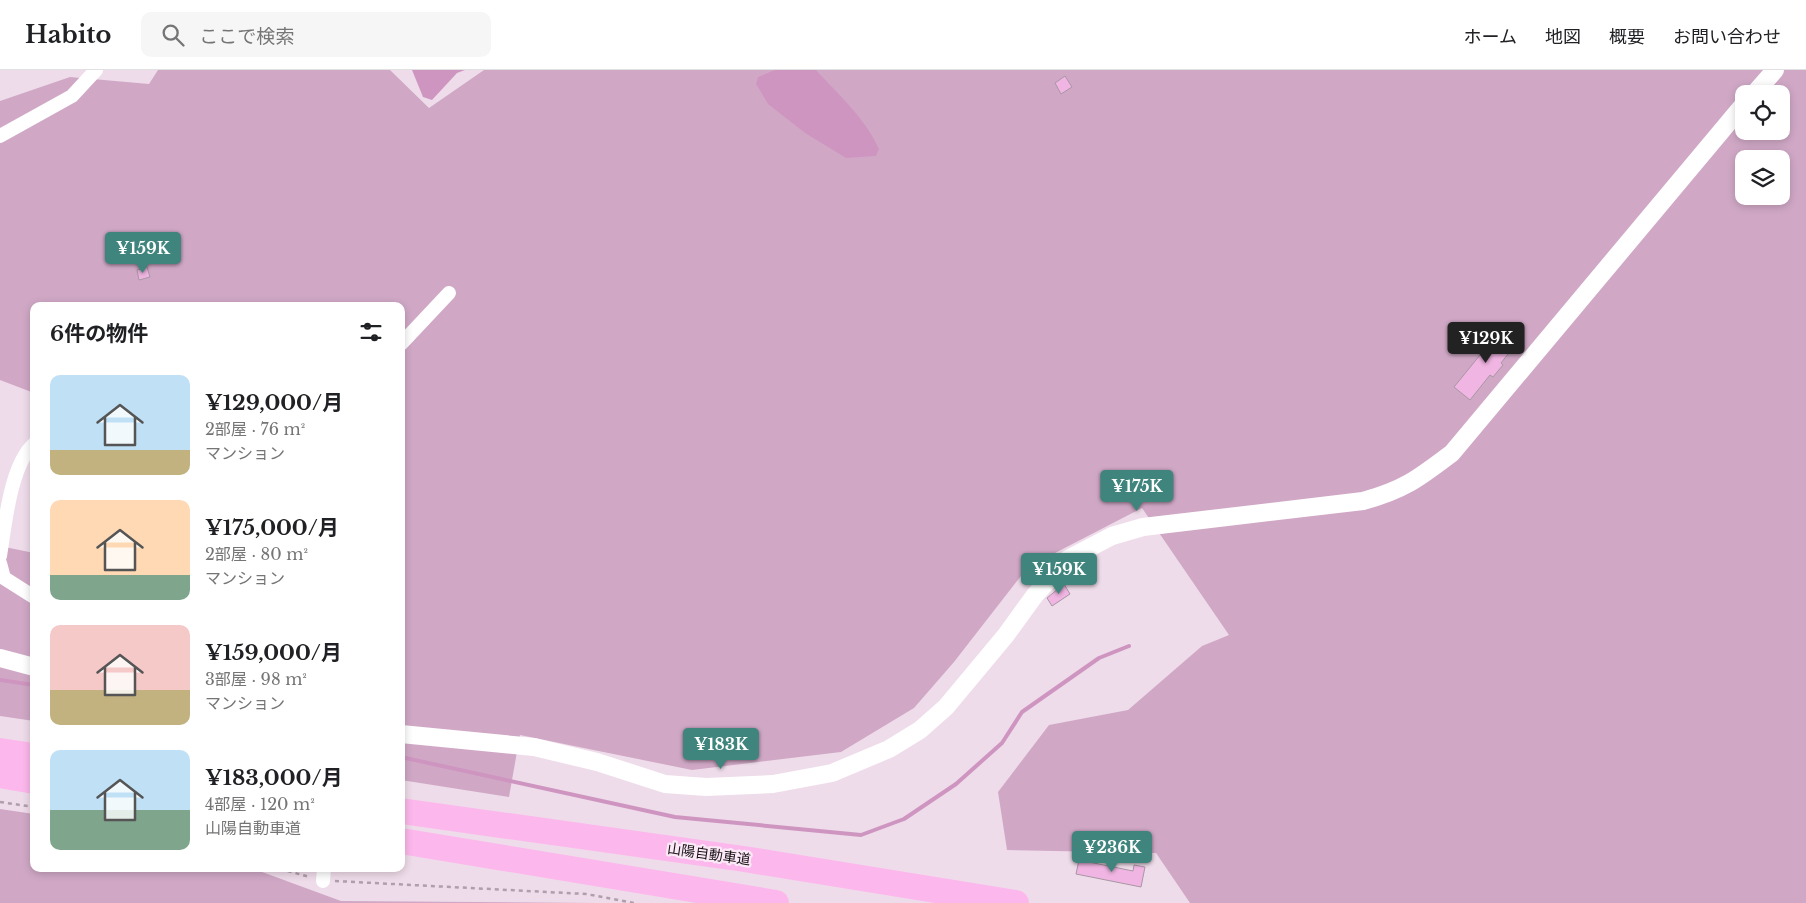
<!DOCTYPE html>
<html lang="ja">
<meta charset="utf-8">
<style>
body{margin:0;font-family:"Libre Baskerville","Noto Sans JP",serif;background:#f6f6f6;color:#202124;height:100vh;display:flex;flex-direction:column;font-size:19px;white-space:nowrap}
*{box-sizing:border-box;margin:0}
p{font-size:16px;color:#757577}
.icon{flex:none;width:28px;height:28px;fill:none;stroke:currentColor;stroke-width:2;stroke-linecap:round;stroke-linejoin:round}
.map{position:relative;flex:1;overflow:hidden}
.details{position:absolute;left:30px;top:232px;width:375px;height:570px;display:flex;flex-direction:column;background:#fff;border-radius:10px;box-shadow:0 2px 8px #0003}
.details>*{flex:none}
.tools{position:absolute;left:1735px;top:15px;display:grid;gap:10px}
.tools a{display:grid;place-items:center;width:55px;height:55px;border-radius:10px;background:#fff;box-shadow:0 2px 8px #0003;font-size:25px}
.price{position:absolute;translate:-50% -42px;padding:0 11px;border-radius:5px;background:#3f857d;color:#fff;font-size:16px;line-height:32px;filter:drop-shadow(0 1px 2px #0008)}
.price::after{content:'';position:absolute;left:50%;top:30px;width:15px;height:11px;margin-left:-8px;background:inherit;clip-path:polygon(0 0,100% 0,50% 100%)}
.price.on{background:#222;color:#fff}
ul{padding:0;list-style:none}
li{display:flex;align-items:center;gap:15px;height:125px;padding:0 20px}
li span{display:grid;place-items:center;flex:none;width:140px;height:100px;border-radius:10px;color:#555}
li>.icon{margin-inline-start:auto}
span .icon{width:60px;height:60px;fill:#fffc;stroke-width:1}
li b{font-size:21px}
h2{display:flex;justify-content:space-between;align-items:center;height:60px;padding:0 20px;font-size:21px}
header{display:flex;align-items:center;gap:30px;box-sizing:border-box;height:70px;padding:0 25px;background:#fff;border-bottom:1px solid #e0e0e0}
header strong{font-size:24px}
nav{display:flex;gap:28px;margin-inline-start:auto;font-size:18px}
.search{width:350px;height:45px;background:#f6f6f6;display:flex;align-items:center;gap:12px;box-sizing:border-box;padding:0 18px;border-radius:10px;color:#757577;font-size:19px}
.map>svg:first-child{display:block}
.green{fill:#d0a8c6;fill-rule:evenodd}
.water{fill:#cf95c1}
.lines{fill:none;stroke-linecap:round;stroke-linejoin:round}
.stream{stroke:#cf95c1;stroke-width:4}
.building{fill:#f0b5e2;stroke:#a897a3}
.path{stroke:#ae9faa;stroke-width:2.5;stroke-dasharray:4 4;stroke-linecap:butt}
.minor{stroke:#fff;stroke-width:14}
.tertiary{stroke:#fff;stroke-width:18}
.motorway{stroke:#fcb8ec;stroke-width:26}
.labels{text-anchor:middle;dominant-baseline:central;stroke-width:4.5;stroke-linejoin:round;paint-order:stroke}
.street-label{font-size:14px;fill:#181216;stroke:#fce9f7}
</style>
<header>
<strong>Habito</strong>
<div class="search"><svg class="icon" aria-label="search" viewBox="0 0 24 24"><circle cx="10" cy="10" r="6"/><path d="M15 15l6 6"/></svg>ここで検索</div>
<nav><a>ホーム</a><a>地図</a><a>概要</a><a>お問い合わせ</a></nav>
</header>
<div class="map">
<svg width="1806" height="833" viewBox="0 0 1806 833">
<rect width="100%" height="100%" fill="#efdcea"/>
<g class="green">
<path d="M158,0H390L429,38L484,0H1806V833H1190L1156,783L1007,780L998,722L1049,655L1128,640L1202,576L1229,565L1142,438L1028,497L954,592L914,638L841,682L692,700L520,665L509,727L401,710V236H34V323L0,310V31L70,7L149,14ZM1744,24H1781V61H1744ZM1744,89H1781V126H1744Z"/>
<path d="M0,476L34,483V651L0,646Z"/>
<path d="M0,739L34,744V799H254L341,831L597,833H0Z"/>
</g>
<g class="water">
<path d="M412,0H465L457,3L432,30L423,27Z"/>
<path d="M775,0H816C839,25 865,48 879,79L876,86L846,88L805,63L768,34L756,14L758,7Z"/>
</g>
<g class="lines">
<g class="stream">
<path d="M0,610L34,615"/>
<path d="M401,687L675,747L861,765L904,749L956,714L1002,673L1022,642L1099,588L1129,576"/>
</g>
</g>
<g class="building">
<path d="M1065,6L1072,17L1061,24L1055,13Z"/>
<path d="M147,197L150,207L139,210L137,200Z"/>
<path d="M1502,258L1518,271L1501,293L1503,295L1493,307L1490,305L1470,330L1454,317Z"/>
<path d="M1064,514L1070,524L1052,536L1047,528Z"/>
<path d="M1079,790L1133,801L1134,795L1145,797L1141,817L1076,804Z"/>
</g>
<g class="lines">
<g class="path">
<path d="M0,732L34,737"/>
<path d="M280,799L310,807"/>
<path d="M335,811L586,824L634,833"/>
</g>
<g class="minor">
<path d="M0,66L72,26L96,0"/>
<path d="M401,274L449,223"/>
<path d="M0,486C5,456 10,395 34,374"/>
<path d="M0,493L4,508L34,527"/>
<path d="M323,811L324,799"/>
</g>
<g class="tertiary">
<path d="M1754,24L1775,0"/>
<path d="M0,588L34,597"/>
<path d="M401,664L534,677L597,692L665,714L706,717L773,714L832,703L889,679L920,660L946,637L1006,565L1035,525L1068,489L1112,466L1143,457L1363,431C1404,420 1419,408 1452,383L1744,34"/>
</g>
<g class="motorway">
<path d="M0,681L34,686"/>
<path d="M0,705L34,711"/>
<path d="M401,741L744,789L1016,833"/>
<path d="M401,771L776,833"/>
</g>
</g>
<g class="labels">
<g class="street-label">
<text transform="translate(709 784) rotate(8)">山陽自動車道</text>
</g>
</g>
</svg>
<div class="tools">
<a><svg class="icon" aria-label="locate" viewBox="0 0 24 24"><circle cx="12" cy="12" r="6"/><path d="M12 2v4M12 18v4M2 12h4M18 12h4"/></svg></a>
<a><svg class="icon" aria-label="layers" viewBox="0 0 24 24"><path d="M12 4l9 5-9 5-9-5zM3 14l9 5 9-5"/></svg></a>
</div>
<b class="price" style="left:143px;top:204px">¥159K</b>
<b class="price on" style="left:1486px;top:294px">¥129K</b>
<b class="price" style="left:1137px;top:442px">¥175K</b>
<b class="price" style="left:1059px;top:525px">¥159K</b>
<b class="price" style="left:721px;top:700px">¥183K</b>
<b class="price" style="left:1112px;top:803px">¥236K</b>
<section class="details">
<h2>6件の物件<svg class="icon" aria-label="filters" viewBox="0 0 24 24"><path d="M4 7h16M4 17h16"/><circle cx="9" cy="7" r="2"/><circle cx="15" cy="17" r="2"/></svg></h2>
<ul>
<li><span style="background:linear-gradient(#bfe0f5 75%,#c2b280 0)"><svg class="icon" aria-label="home" viewBox="0 0 24 24"><path d="M3 11l9-7 9 7M6 9v11h12V9"/></svg></span><div><b>¥129,000/月</b><p>2部屋 · 76 m²</p><p>マンション</p></div></li>
<li><span style="background:linear-gradient(#ffd9b3 75%,#7fa58c 0)"><svg class="icon" aria-label="home" viewBox="0 0 24 24"><path d="M3 11l9-7 9 7M6 9v11h12V9"/></svg></span><div><b>¥175,000/月</b><p>2部屋 · 80 m²</p><p>マンション</p></div></li>
<li><span style="background:linear-gradient(#f6c9c9 65%,#c2b280 0)"><svg class="icon" aria-label="home" viewBox="0 0 24 24"><path d="M3 11l9-7 9 7M6 9v11h12V9"/></svg></span><div><b>¥159,000/月</b><p>3部屋 · 98 m²</p><p>マンション</p></div></li>
<li><span style="background:linear-gradient(#bfe0f5 60%,#7fa58c 0)"><svg class="icon" aria-label="home" viewBox="0 0 24 24"><path d="M3 11l9-7 9 7M6 9v11h12V9"/></svg></span><div><b>¥183,000/月</b><p>4部屋 · 120 m²</p><p>山陽自動車道</p></div></li>
</ul>
</section>
</div>
